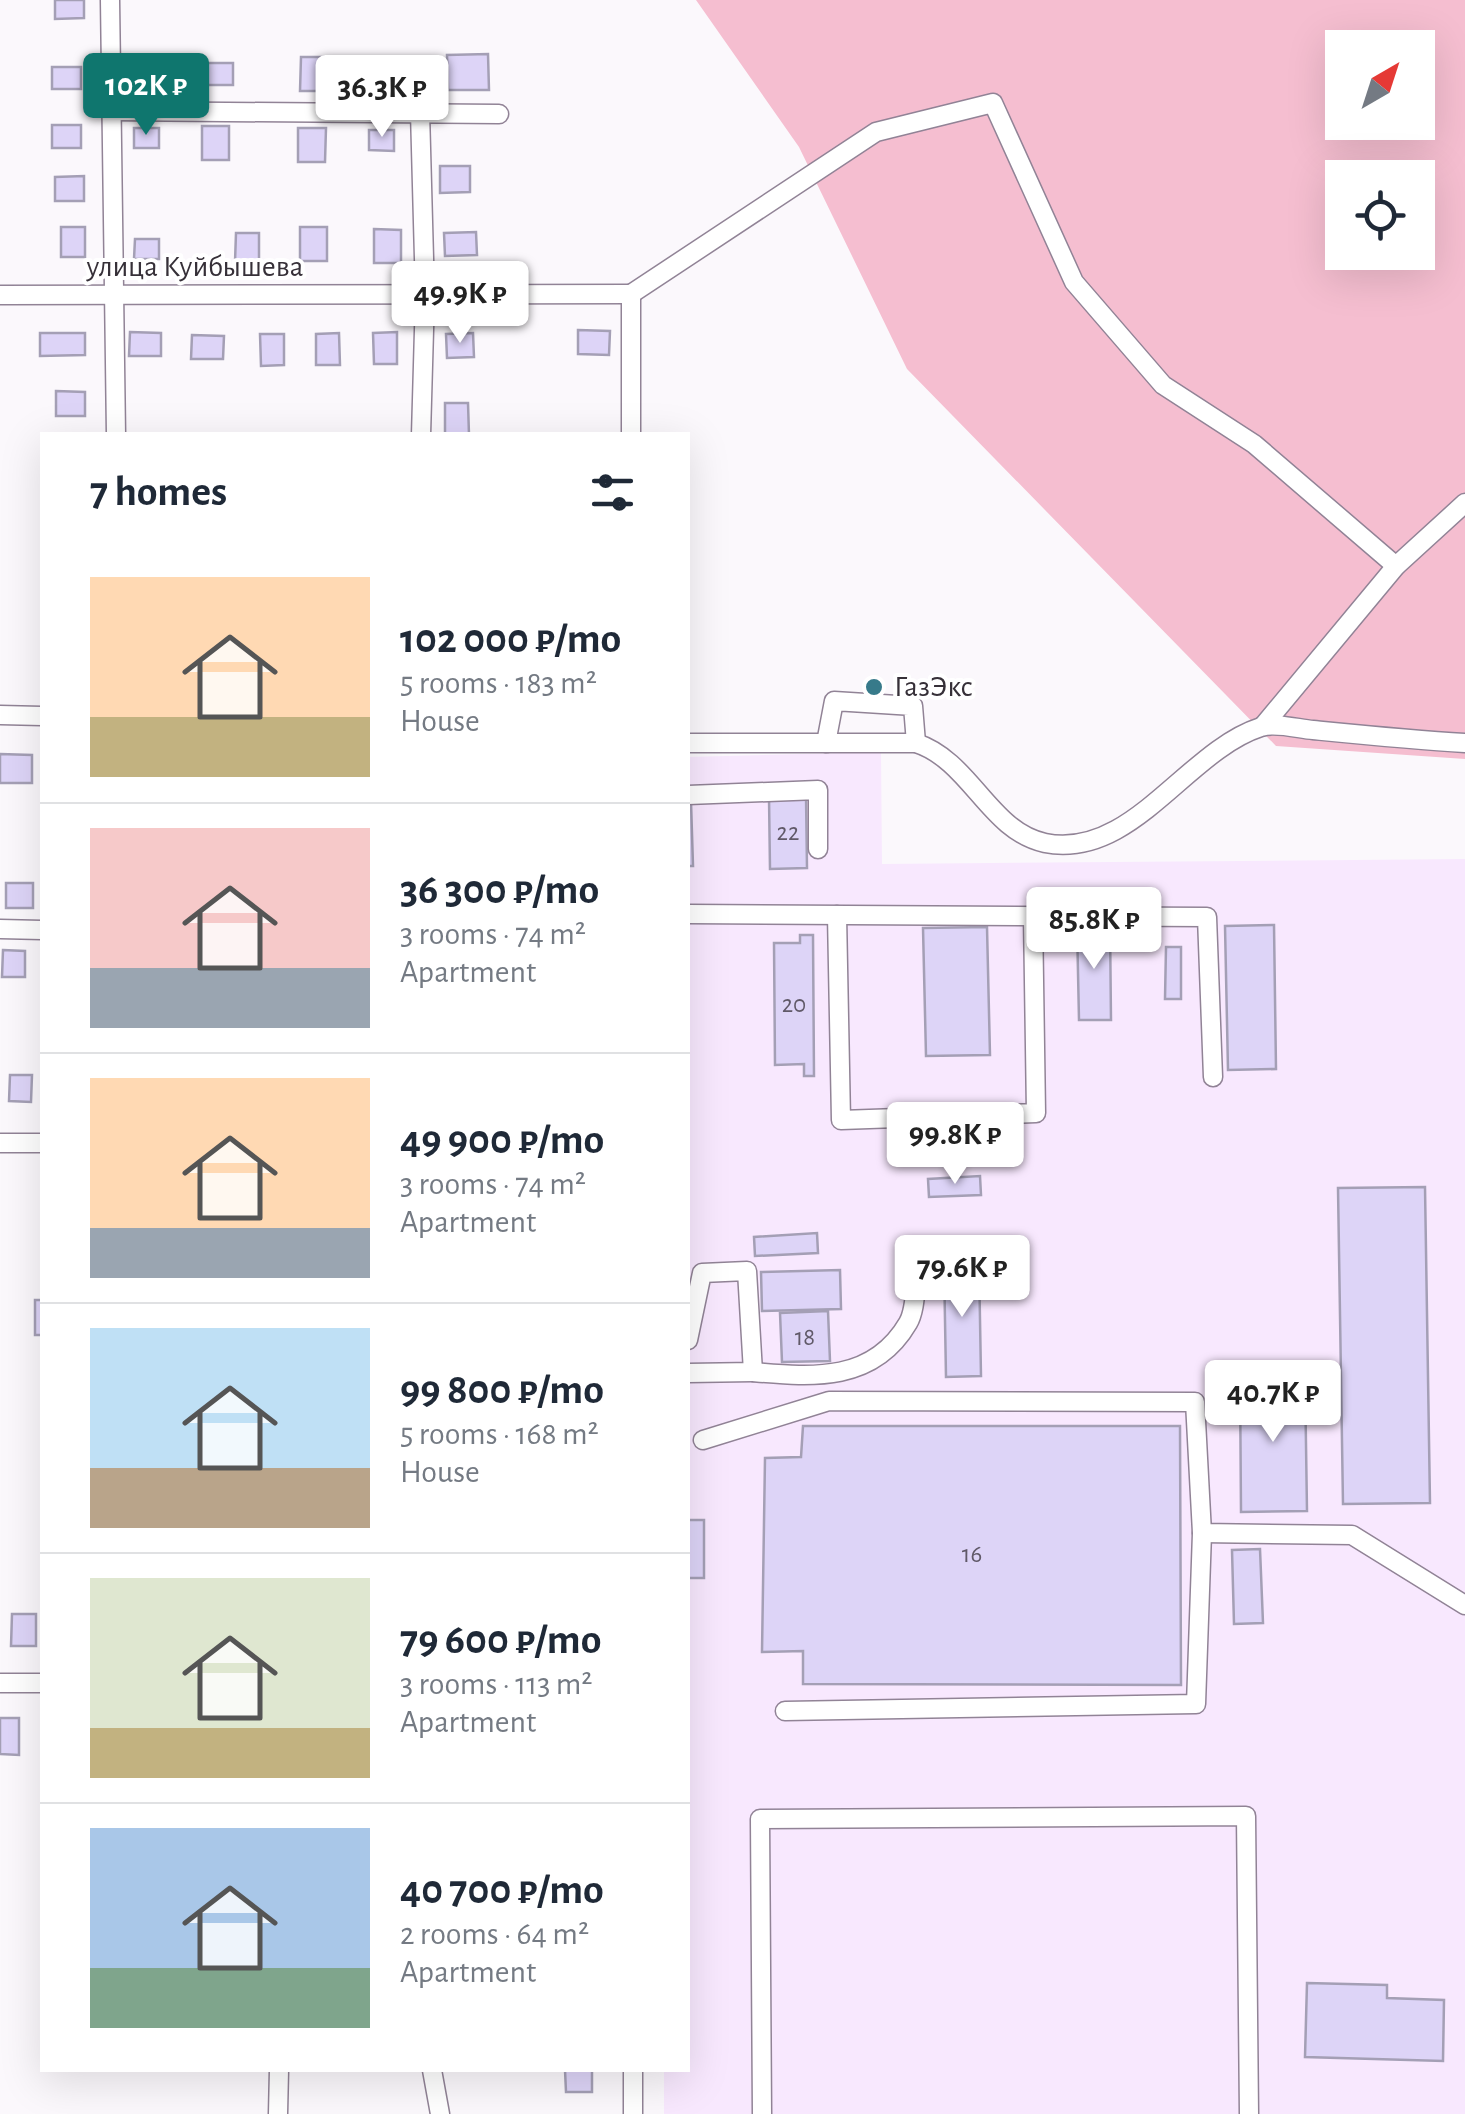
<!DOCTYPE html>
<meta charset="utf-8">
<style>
body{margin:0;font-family:"Alegreya Sans",sans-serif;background:#f6f6f7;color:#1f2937;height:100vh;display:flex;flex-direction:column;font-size:38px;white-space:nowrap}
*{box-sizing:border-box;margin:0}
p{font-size:32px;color:#747a83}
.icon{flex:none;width:55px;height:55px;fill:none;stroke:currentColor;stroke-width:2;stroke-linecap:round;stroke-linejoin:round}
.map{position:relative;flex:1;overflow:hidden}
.drawer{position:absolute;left:40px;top:432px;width:650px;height:1640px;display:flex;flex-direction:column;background:#fff;border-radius:0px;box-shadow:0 10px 40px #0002}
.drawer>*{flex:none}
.needle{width:65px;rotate:39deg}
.controls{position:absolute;left:1325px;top:30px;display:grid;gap:20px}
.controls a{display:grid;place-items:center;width:110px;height:110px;border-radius:0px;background:#fff;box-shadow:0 10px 40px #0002;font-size:50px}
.price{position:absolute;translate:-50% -85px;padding:0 22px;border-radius:10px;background:#fff;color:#222;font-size:32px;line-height:65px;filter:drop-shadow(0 2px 5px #0008)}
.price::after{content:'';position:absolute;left:50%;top:60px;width:30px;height:22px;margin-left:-15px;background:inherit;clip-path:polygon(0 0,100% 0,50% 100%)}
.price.selected{background:#0f766e;color:#fff}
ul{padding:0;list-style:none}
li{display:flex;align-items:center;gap:30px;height:250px;padding:0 50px}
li+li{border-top:2px solid #e0e1e3}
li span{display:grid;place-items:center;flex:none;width:280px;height:200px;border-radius:0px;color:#555}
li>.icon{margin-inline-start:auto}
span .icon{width:120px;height:120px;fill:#fffc;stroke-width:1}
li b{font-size:42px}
h2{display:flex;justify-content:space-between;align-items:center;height:120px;padding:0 50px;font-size:42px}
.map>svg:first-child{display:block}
.built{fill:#f8e8fe}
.green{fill:#f5bed0;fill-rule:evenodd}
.building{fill:#ddd4f7;stroke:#a49fb5;stroke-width:2.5}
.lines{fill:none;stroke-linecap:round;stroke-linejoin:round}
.minor-casing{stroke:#918396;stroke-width:21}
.minor{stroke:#fff;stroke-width:18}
.poi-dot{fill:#377a8a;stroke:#fff;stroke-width:4}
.labels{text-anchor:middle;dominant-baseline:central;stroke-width:8;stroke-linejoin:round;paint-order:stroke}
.number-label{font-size:25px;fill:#605968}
.street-label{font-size:30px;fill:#363038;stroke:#fff}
.poi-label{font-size:30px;fill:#363038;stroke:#fff;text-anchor:start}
</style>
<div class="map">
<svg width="1465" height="2114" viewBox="0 0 1465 2114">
<rect width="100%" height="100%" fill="#fbf8fc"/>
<path class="built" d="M881,752L882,864L1465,859V2114H664V2070H688V757Z"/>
<path class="green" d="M696,0H1465V759L1276,746L907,369L799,147ZM1342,48H1418V122H1342ZM1342,178H1418V252H1342Z"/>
<g class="building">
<path d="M55,0H84V18L55,19Z"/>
<path d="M488,54L489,90H448L447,55Z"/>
<path d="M301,57H328V91H300Z"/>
<path d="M371,58H399L398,92H371Z"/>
<path d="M157,59L158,87H131L130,60Z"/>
<path d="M203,63H233V85H204Z"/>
<rect x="52" y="67" width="29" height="22"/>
<rect x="52" y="125" width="29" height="23"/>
<rect x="202" y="126" width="27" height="34"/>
<rect x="134" y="128" width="25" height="20"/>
<path d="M298,128H326L325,162H298Z"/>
<path d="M369,130H394V151L369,150Z"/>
<path d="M440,166H470V192L440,193Z"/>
<path d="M84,176V201H55V177Z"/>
<rect x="61" y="227" width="24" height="30"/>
<rect x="300" y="227" width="27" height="34"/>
<path d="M374,229L401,230V263H374Z"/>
<path d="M476,232L477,255L445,256L444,233Z"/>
<path d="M236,233H259V262H235Z"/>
<path d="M135,239H159V259H134Z"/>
<path d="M578,330L610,331L609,355L578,354Z"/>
<path d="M130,332L161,333V356H129Z"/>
<path d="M397,332V364H374L373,333Z"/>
<path d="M40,333H85V355L40,356Z"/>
<path d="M339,333L340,365H316V334Z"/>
<path d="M473,333L474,357L447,358L446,334Z"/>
<path d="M260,334H284V365L261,366Z"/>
<path d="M192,335L224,336L223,359H191Z"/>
<path d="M56,391L85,392V416H56Z"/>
<path d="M445,403H468L469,435H445Z"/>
<path d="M0,754L32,755V783H0Z"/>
<path d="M806,796L807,868L770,869L769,797Z"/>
<path d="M688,802H691L693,866H688Z"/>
<rect x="6" y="883" width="27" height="25"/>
<path d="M1077,925H1110L1111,1020H1079Z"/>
<path d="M1274,925L1276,1069L1228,1070L1225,926Z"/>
<path d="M987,927L990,1055L926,1056L923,928Z"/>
<path d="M800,935H813L814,1076H804V1064L775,1065L774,943H800Z"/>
<path d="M1166,947H1181V999H1165Z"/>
<path d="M3,950L25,951V977H2Z"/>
<path d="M10,1075H32L31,1102L9,1101Z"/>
<path d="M980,1176L981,1195L929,1197L928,1179Z"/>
<path d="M1425,1187L1430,1503L1343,1504L1338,1188Z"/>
<path d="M817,1233L818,1253L755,1256L754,1237Z"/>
<path d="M944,1263H979L981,1376L946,1377Z"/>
<path d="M840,1270L841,1309L762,1311L761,1272Z"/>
<rect x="35" y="1300" width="7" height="35"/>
<path d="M828,1311L830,1361L782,1362L780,1313Z"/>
<path d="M1305,1378L1307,1511L1241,1512L1240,1379Z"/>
<path d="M803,1426H1180L1181,1685L803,1684V1651L762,1652L765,1458L801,1457Z"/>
<rect x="688" y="1520" width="16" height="58"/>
<path d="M1260,1549L1263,1623L1234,1624L1232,1550Z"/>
<path d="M12,1614H36V1646H11Z"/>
<path d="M0,1718H19V1755L0,1754Z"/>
<path d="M1307,1983L1387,1985V1998L1444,2000L1443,2061L1305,2057Z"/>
<path d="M565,2070H592V2092H566Z"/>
</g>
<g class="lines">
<g class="minor-casing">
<g id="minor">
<path d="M110,0L116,435"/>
<path d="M110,111L499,114"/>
<path d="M420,112L425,295L421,435"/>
<path d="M631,294L876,132L993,103L1074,282L1163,385L1254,444L1396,566"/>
<path d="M631,294V435"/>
<path d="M0,295L631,294"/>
<path d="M0,715L42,716"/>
<path d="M1263,726L1396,566L1465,503"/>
<path d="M688,743H916C971,761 989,831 1045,843C1132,860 1186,751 1261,727C1275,722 1299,729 1313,730C1364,735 1414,740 1465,743"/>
<path d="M826,743L834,701L913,706L916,743"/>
<path d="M688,795L818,790V849"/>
<path d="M688,914L1207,917L1213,1077"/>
<path d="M837,915L841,1120L1036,1113L1033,915"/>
<path d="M0,929L42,930"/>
<path d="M0,1143H42"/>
<path d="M688,1340L702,1273L747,1271L753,1372L688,1373"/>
<path d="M753,1372C812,1377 873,1383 908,1323C916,1310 915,1284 918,1269"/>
<path d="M703,1440L829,1401L1195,1402L1202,1533L1352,1535L1465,1605"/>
<path d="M0,1683H42"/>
<path d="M785,1711L1196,1704L1202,1533"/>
<path d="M432,2070L440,2114"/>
<path d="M633,2070V2114"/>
<path d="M278,2114L279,2070"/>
<path d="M762,2114L760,1819L1246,1816L1249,2114"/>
</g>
</g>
<use href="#minor" class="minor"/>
</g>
<circle class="poi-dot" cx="874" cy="687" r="10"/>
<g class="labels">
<g class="number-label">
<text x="788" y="832">22</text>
<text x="794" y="1004">20</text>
<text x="805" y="1337">18</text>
<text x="972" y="1554">16</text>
</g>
<g class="street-label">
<text x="195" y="267">улица Куйбышева</text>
</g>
<g class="poi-label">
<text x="894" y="687">ГазЭкс</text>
</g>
</g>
</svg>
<div class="controls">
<a><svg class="needle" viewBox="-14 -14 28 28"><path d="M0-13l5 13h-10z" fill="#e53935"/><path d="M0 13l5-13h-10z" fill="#747a83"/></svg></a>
<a><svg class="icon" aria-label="locate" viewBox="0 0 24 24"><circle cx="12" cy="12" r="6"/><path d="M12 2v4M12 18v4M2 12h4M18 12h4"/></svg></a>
</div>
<b class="price selected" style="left:146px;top:138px">102K ₽</b>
<b class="price" style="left:382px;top:140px">36.3K ₽</b>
<b class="price" style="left:460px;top:346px">49.9K ₽</b>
<b class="price" style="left:1094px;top:972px">85.8K ₽</b>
<b class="price" style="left:955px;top:1187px">99.8K ₽</b>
<b class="price" style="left:962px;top:1320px">79.6K ₽</b>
<b class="price" style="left:1273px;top:1445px">40.7K ₽</b>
<section class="drawer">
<h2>7 homes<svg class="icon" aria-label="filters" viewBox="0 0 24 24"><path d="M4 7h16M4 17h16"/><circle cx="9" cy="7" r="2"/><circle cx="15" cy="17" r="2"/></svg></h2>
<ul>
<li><span style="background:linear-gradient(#ffd9b3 70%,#c2b280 0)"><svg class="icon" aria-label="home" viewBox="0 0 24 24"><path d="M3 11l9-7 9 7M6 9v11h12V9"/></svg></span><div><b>102 000 ₽/mo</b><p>5 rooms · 183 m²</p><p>House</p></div></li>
<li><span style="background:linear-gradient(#f6c9c9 70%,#9aa5b1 0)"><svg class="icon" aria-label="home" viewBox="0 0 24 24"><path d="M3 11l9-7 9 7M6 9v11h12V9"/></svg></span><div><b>36 300 ₽/mo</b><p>3 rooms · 74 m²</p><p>Apartment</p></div></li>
<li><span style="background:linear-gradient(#ffd9b3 75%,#9aa5b1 0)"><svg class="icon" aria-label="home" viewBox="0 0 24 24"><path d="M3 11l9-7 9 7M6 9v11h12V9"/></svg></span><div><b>49 900 ₽/mo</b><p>3 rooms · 74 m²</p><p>Apartment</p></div></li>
<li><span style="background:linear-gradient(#bfe0f5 70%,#b9a48a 0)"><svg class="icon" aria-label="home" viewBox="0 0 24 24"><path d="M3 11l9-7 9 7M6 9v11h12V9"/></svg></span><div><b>99 800 ₽/mo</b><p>5 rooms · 168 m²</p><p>House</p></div></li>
<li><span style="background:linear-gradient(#dfe7d0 75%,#c2b280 0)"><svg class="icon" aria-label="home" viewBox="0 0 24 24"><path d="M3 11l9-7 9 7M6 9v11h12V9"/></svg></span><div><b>79 600 ₽/mo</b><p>3 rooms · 113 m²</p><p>Apartment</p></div></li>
<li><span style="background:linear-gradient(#a9c7e8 70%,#7fa58c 0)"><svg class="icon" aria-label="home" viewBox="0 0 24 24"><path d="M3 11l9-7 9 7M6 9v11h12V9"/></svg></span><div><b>40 700 ₽/mo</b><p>2 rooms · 64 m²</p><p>Apartment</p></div></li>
</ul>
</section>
</div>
